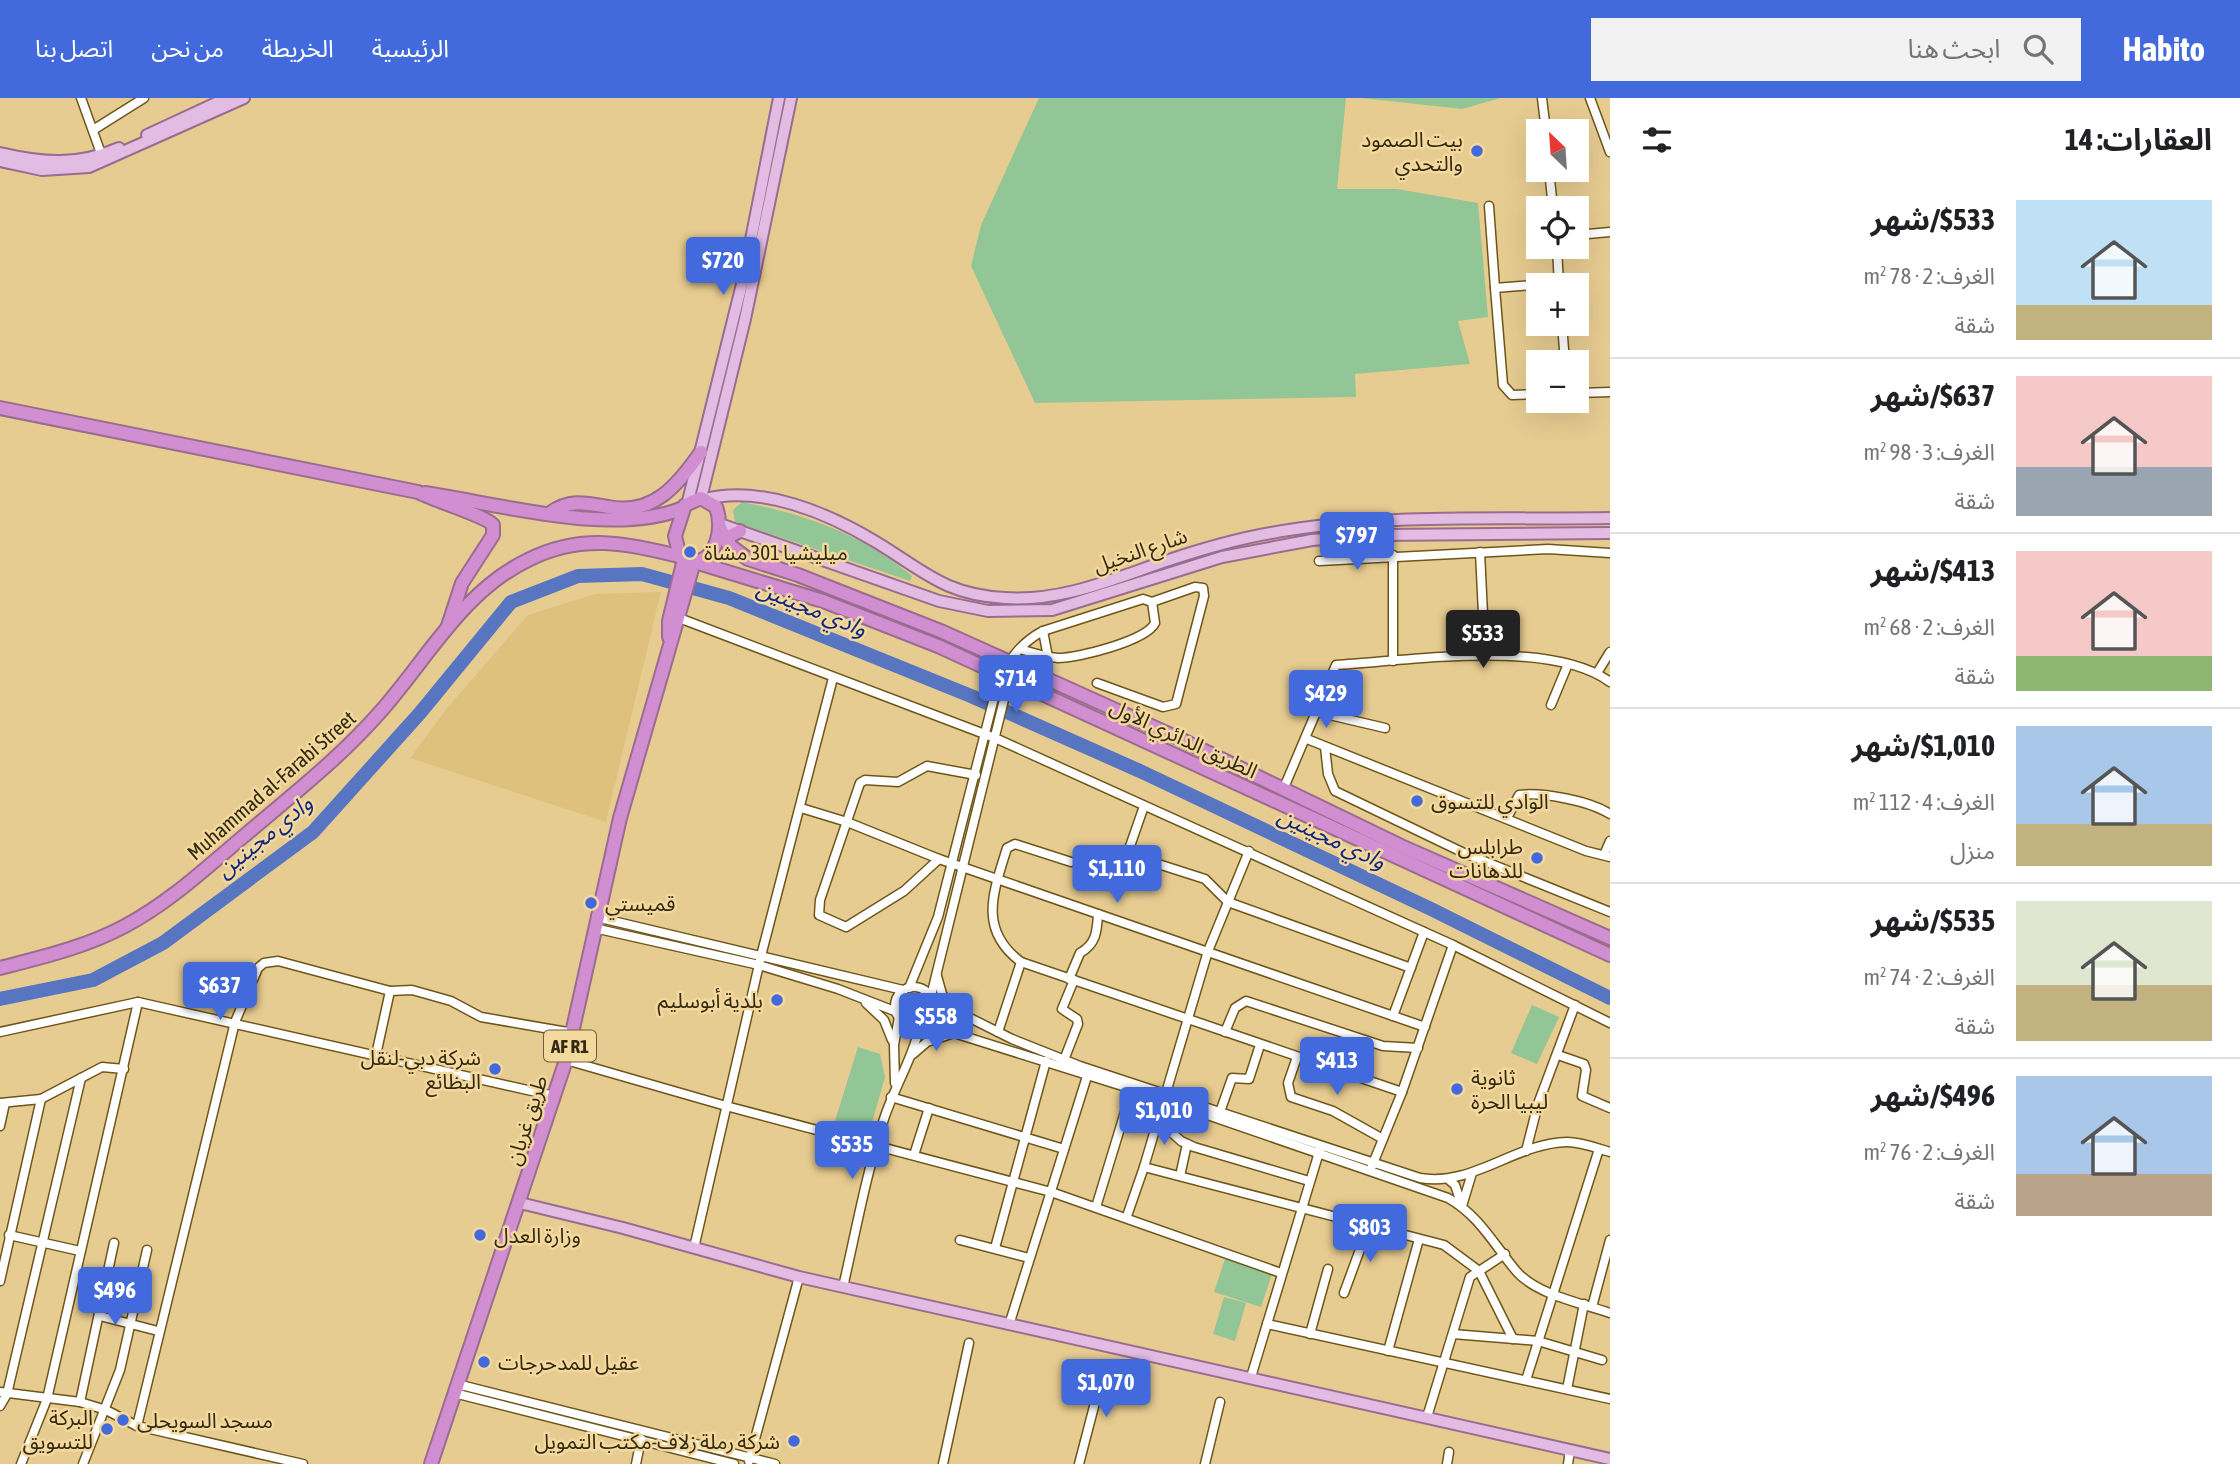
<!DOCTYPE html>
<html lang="ar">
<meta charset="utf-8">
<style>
body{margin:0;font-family:"Asap Condensed","Noto Sans Arabic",sans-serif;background:#f2f2f2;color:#202124;direction:rtl;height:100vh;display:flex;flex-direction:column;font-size:26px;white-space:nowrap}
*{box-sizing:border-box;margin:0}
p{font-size:23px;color:#757577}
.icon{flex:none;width:38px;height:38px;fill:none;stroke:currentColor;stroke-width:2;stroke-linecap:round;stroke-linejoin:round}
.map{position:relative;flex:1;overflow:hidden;direction:ltr}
.details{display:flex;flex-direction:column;background:#fff;width:630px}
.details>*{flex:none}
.needle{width:46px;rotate:335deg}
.controls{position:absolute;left:1526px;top:21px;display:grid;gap:14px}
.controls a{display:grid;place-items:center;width:63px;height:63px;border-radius:0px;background:#fff;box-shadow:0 7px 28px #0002;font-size:35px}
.price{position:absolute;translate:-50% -60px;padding:0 16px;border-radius:7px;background:#426adc;color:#fff;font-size:23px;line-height:46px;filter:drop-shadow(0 2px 4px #0008)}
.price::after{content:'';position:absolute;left:50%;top:42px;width:21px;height:16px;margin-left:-10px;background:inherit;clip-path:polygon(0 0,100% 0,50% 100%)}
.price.current{background:#222;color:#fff}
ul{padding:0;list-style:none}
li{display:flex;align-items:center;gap:21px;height:175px;padding:0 28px}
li+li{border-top:2px solid #e0e0e0}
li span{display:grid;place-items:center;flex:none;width:196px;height:140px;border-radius:0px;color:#555}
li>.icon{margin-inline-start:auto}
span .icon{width:84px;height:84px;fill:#fffc;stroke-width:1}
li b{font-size:30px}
h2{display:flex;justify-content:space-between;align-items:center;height:84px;padding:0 28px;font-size:30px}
header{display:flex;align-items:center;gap:42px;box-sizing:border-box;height:98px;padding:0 35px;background:#426adc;color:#fff}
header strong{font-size:33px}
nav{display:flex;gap:38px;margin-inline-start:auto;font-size:24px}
.search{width:490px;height:63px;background:#f2f2f2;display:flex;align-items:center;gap:18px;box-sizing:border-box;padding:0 24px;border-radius:0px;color:#757577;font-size:26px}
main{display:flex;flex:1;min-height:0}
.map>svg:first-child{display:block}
.built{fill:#dfc17e}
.green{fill:#93c696}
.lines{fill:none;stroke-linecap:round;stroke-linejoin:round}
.river{stroke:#5775c0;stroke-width:14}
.minor-casing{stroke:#6e561b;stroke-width:11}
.major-casing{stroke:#9a6c8f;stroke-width:14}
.highway-casing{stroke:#9a6c8f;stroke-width:16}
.minor{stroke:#fff;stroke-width:8}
.major{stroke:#e3bce4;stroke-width:10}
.highway{stroke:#d18fd2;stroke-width:12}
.poi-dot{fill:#426adc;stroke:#f4d99e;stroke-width:2.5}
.labels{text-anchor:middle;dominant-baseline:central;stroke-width:5;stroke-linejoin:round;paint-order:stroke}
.shield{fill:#f4d99e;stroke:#6e5e3c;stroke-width:2}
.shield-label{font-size:19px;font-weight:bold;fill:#342a12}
.poi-label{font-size:21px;fill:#342a12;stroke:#f4d99e;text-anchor:start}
.street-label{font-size:21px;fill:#342a12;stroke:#f4d99e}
.water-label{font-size:23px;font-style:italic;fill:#10267f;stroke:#f4d99e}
</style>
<header>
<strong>Habito</strong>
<div class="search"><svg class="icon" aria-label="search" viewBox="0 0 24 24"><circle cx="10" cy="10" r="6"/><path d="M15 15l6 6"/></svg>ابحث هنا</div>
<nav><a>الرئيسية</a><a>الخريطة</a><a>من نحن</a><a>اتصل بنا</a></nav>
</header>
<main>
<section class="details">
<h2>العقارات: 14<svg class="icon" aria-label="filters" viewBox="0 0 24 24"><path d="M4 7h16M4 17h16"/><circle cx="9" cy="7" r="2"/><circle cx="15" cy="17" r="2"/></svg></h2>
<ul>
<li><span style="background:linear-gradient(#bfe0f5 75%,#c2b280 0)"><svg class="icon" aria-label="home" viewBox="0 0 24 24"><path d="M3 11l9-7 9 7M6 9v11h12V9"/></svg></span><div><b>$533/شهر</b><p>الغرف: 2 · 78 m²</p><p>شقة</p></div></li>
<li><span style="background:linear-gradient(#f6c9c9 65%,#9aa5b1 0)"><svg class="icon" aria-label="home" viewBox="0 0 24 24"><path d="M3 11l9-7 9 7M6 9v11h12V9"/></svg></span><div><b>$637/شهر</b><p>الغرف: 3 · 98 m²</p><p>شقة</p></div></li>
<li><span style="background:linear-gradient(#f6c9c9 75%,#8fb573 0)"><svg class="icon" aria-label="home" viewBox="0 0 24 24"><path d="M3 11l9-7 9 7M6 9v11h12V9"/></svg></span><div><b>$413/شهر</b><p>الغرف: 2 · 68 m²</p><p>شقة</p></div></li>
<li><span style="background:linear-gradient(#a9c7e8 70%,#c2b280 0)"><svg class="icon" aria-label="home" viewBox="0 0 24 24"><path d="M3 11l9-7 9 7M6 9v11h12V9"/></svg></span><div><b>$1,010/شهر</b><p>الغرف: 4 · 112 m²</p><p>منزل</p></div></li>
<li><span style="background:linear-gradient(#dfe7d0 60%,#c2b280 0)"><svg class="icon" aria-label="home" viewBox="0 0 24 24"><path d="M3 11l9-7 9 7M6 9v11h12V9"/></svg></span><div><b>$535/شهر</b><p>الغرف: 2 · 74 m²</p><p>شقة</p></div></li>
<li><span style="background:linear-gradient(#a9c7e8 70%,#b9a48a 0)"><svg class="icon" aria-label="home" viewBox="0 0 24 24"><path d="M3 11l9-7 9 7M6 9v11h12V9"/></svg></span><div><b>$496/شهر</b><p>الغرف: 2 · 76 m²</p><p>شقة</p></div></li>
</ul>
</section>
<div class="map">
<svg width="1610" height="1366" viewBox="0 0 1610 1366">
<rect width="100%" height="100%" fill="#e7cc91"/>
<path class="built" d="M661,494L606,724L410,660L448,609L528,517L595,496Z"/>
<g class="green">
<path d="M1039,0H1346L1337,91H1397L1478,105L1488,219L1458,223L1470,266L1355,276L1356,299L1035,305L971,168L981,127Z"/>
<path d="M1361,0H1501L1462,11Z"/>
<path d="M742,404C804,416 862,436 912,478L910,483L735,424L733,412Z"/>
<path d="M1532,907L1559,919L1537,966L1511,955Z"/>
<path d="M858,949L880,956L885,979L869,1035L834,1026Z"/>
<path d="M1225,1161L1272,1176L1261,1209L1214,1194Z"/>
<path d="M1224,1199L1246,1205L1235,1243L1213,1236Z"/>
</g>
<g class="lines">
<path class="river" d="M0,901L93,882L163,845L313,734L420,615L511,504L578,478L642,476L729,500L971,598L1140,673L1431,811L1610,900"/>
<g class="minor-casing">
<g id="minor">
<path d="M81,0L103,61"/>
<path d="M1542,0L1546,33"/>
<path d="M1590,0L1610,54"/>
<path d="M93,32L144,0"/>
<path d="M1549,72L1553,110"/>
<path d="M1489,108L1495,190"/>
<path d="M1577,137L1610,134"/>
<path d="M1557,149L1559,187"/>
<path d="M1562,226L1565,264"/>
<path d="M1577,295L1610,294"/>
<path d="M1538,296L1512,297L1503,287L1495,190L1558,185"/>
<path d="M1480,454L1485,558"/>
<path d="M1393,457V563"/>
<path d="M1319,463L1548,451L1610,455"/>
<path d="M679,520L995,640L1453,847L1610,925"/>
<path d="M1043,533L1048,559"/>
<path d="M1020,551C1033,555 1045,559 1058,560C1078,560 1146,543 1155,525L1152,504"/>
<path d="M1597,575L1610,554"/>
<path d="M1551,607L1568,566"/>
<path d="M1317,614L1385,630"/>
<path d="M1307,641L1586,753L1610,759"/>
<path d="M1325,649L1328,676L1335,693L1464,755L1610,814"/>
<path d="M1283,692L1336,567C1408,563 1550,540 1610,584"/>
<path d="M1144,708L1128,754L1130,757L1205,781L1228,804L1411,870"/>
<path d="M801,710L847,724L939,761L1425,929"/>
<path d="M1507,720L1519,697C1543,694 1590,703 1610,716"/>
<path d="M1249,753L1208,853L1144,1069L1444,1147L1479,1173L1513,1241"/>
<path d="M1604,757L1610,743"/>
<path d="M939,761L904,793L846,829L819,817L820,802L860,685L865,682L898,684L927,668L976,677"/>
<path d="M1071,764L1015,746L1007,750C993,795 978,832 1021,864L1402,994"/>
<path d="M596,819L903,892"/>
<path d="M594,830L759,867L838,891L897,914"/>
<path d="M937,878L942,896L951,909"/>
<path d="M1069,881L1080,855C1096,846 1097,834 1098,816"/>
<circle cx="914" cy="908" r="19"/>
<path d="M909,890L938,819L996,592C1005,567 1018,546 1043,533L1143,501L1152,504L1195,489L1203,490L1204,498L1176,606L1163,609L1097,585"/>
<path d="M931,898L1014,561"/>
<path d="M932,901L1012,941L1080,968L1420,1080C1473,1089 1515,1045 1567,1044C1582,1044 1596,1050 1610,1054"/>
<path d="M866,905L884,922L892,942"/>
<path d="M1393,918L1424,834"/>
<path d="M922,925L1132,991L1448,1100C1480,1118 1494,1147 1517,1174C1538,1197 1581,1205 1610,1215"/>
<path d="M0,934L138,904L554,998"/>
<path d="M998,934L1021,864"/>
<path d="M1225,934L1235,910L1246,903L1383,948L1418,950"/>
<path d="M913,956L927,944L951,936"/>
<path d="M376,957L390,893"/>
<path d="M1558,957L1584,966L1586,972L1582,998L1610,1010"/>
<path d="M1297,959L1288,985L1291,999L1333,1013L1383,1041"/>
<path d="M566,962L726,1008L1051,1094L1281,1175"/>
<path d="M1064,962L1078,926L1077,921L1062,911L1074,882"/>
<path d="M895,985L894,947L899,919"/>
<path d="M891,999L1064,1051"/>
<path d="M0,1005L41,1001L102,969L124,971"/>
<path d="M1220,1014L1232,980L1249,981L1260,947"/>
<path d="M1157,1021L1181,1043L1194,1049L1309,1083"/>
<path d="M0,1028L5,1005"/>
<path d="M1526,1053L1538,1006L1575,907"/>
<path d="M914,1057L929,1010"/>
<path d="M1372,1068L1402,994L1453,847"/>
<path d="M1180,1078L1187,1046"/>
<path d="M1448,1081L1455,1087L1461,1105"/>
<path d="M1462,1108L1472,1075"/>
<path d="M1096,1109L1132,991"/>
<path d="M1127,1118L1144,1069"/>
<path d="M9,1137L80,1153"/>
<path d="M960,1142L1029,1160"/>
<path d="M694,1150L761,858L833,580"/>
<path d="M995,1150L1046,963"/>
<path d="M0,1183L41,1001"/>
<path d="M843,1189C856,1133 866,1076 884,1021C894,990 914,958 920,926"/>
<path d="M1344,1195L1369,1127"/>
<path d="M1592,1209L1610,1142"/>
<path d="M100,1218L158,1233"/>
<path d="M1267,1226L1610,1301"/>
<path d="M1009,1227L1089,972"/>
<path d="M1310,1236L1328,1171"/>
<path d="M1453,1236L1538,1243L1602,1262"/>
<path d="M1388,1253L1419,1141"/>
<path d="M1251,1279L1320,1051"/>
<path d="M1526,1282L1599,1051"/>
<path d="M457,1286L775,1366"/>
<path d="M1567,1291L1584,1206"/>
<path d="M0,1294L80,1304L106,1312L137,1328L303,1366"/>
<path d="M454,1295L734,1366"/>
<path d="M80,1304L114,1145"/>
<path d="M0,1308L7,1296L81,980"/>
<path d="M1427,1319L1470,1179L1505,1156"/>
<path d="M137,1328L235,924L258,870L264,865L278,863L390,893L412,892L451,903L481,919L573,935"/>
<path d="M749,1363L799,1179"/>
<path d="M21,1366L47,1301L138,904"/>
<path d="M83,1366L120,1272L147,1152"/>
<path d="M636,1366L641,1341"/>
<path d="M943,1366L969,1245"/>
<path d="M1079,1366L1104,1270"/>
<path d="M1205,1366L1220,1304"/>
<path d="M1447,1366L1449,1354"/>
<path d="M1568,1366L1570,1352"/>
</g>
</g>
<g class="major-casing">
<g id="major">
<path d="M147,37L227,0"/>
<path d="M0,55C43,65 78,68 119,50"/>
<path d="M0,63L42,72L89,69L244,0"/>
<path d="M701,400L745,221L791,0"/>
<path d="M705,401C762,387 828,415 876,444C924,473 945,497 1005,500C1063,504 1115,480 1169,462C1202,451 1236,441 1271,435C1378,415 1501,422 1610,420"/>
<path d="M688,403L743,182L779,0"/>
<path d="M720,426L939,503L988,513L1052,512L1222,459L1312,442L1379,437L1610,435"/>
<path d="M520,1105L623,1130L799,1179L1610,1361"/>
</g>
</g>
<g class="highway-casing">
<g id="highway">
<path d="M0,310L418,394C435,403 486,418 493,427V437L462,485L448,528"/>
<path d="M425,395C499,406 614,439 683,410"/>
<path d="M701,400L716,409C724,429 717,465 690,464L679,455L675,438L685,407Z"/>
<path d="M550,415C570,401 585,405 608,409C653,418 678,387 701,354"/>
<path d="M720,429L728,446L748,461L798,477L943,534L1180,641L1401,748L1610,840"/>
<path d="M728,446L730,438L740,433"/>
<path d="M695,464L823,503L938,548L1610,857"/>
<path d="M669,539V523L684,461"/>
<path d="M0,870C43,859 86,849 125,828C170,804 206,770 244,738C291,698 340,660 381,613C427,561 463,493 528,462C581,435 628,445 682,459"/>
<path d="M431,1366L566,962L620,720L694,464"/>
</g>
</g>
<use href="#minor" class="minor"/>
<use href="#major" class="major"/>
<use href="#highway" class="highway"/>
</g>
<g class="poi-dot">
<circle cx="1477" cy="53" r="7"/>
<circle cx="690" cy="454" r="7"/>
<circle cx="1417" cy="703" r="7"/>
<circle cx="1537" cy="760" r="7"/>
<circle cx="591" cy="805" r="7"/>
<circle cx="777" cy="902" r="7"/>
<circle cx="495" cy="971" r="7"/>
<circle cx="1457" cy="991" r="7"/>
<circle cx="480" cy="1137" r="7"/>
<circle cx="484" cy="1264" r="7"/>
<circle cx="123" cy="1322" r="7"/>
<circle cx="107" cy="1331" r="7"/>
<circle cx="794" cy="1343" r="7"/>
</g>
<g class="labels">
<rect class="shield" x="544" y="932.5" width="52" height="31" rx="5"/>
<g class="shield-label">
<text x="570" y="948">AF R1</text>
</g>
<g class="poi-label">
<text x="1463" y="41" text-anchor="end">بيت الصمود<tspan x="1463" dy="24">والتحدي</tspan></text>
<text x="704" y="454">ميليشيا 301 مشاة</text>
<text x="1431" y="703">الوادي للتسوق</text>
<text x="1523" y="748" text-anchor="end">طرابلس<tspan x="1523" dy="24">للدهانات</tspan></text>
<text x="605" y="805">قميستي</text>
<text x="763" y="902" text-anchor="end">بلدية أبوسليم</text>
<text x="481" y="959" text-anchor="end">شركة دبي-لنقل<tspan x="481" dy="24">البظائع</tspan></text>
<text x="1471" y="979">ثانوية<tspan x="1471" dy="24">ليبيا الحرة</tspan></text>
<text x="494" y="1137">وزارة العدل</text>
<text x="498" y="1264">عقيل للمدحرجات</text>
<text x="93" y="1319" text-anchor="end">البركة<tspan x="93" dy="24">للتسويق</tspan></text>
<text x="137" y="1322">مسجد السويحلى</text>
<text x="780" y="1343" text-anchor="end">شركة رملة زلاف-مكتب التمويل</text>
</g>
<g class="street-label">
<text transform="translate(1140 452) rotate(-19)">شارع النخيل</text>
<text transform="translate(1184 640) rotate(25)">الطريق الدائري الأول</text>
<text transform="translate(271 687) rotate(-41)">Muhammad al-Farabi Street</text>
<text transform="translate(526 1022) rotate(-72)">طريق غريان</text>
</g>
<g class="water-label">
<text transform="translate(812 510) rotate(22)">وادي مجينين</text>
<text transform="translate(264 738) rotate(-39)">وادي مجينين</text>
<text transform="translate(1332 740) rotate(25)">وادي مجينين</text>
</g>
</g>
</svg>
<div class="controls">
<a><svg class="needle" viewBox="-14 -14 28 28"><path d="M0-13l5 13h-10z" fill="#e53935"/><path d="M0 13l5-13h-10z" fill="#757577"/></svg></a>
<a><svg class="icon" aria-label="locate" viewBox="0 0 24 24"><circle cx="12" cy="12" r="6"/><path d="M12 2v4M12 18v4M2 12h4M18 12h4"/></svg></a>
<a>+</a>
<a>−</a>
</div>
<b class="price" style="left:723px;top:199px">$720</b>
<b class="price" style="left:1357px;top:474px">$797</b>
<b class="price current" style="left:1483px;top:572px">$533</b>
<b class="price" style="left:1016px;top:617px">$714</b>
<b class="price" style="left:1326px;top:632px">$429</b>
<b class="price" style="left:1117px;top:807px">$1,110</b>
<b class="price" style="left:220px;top:924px">$637</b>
<b class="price" style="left:936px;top:955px">$558</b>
<b class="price" style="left:1337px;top:999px">$413</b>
<b class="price" style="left:1164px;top:1049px">$1,010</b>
<b class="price" style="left:852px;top:1083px">$535</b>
<b class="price" style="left:1370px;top:1166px">$803</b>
<b class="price" style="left:115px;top:1229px">$496</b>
<b class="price" style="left:1106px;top:1321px">$1,070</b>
</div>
</main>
